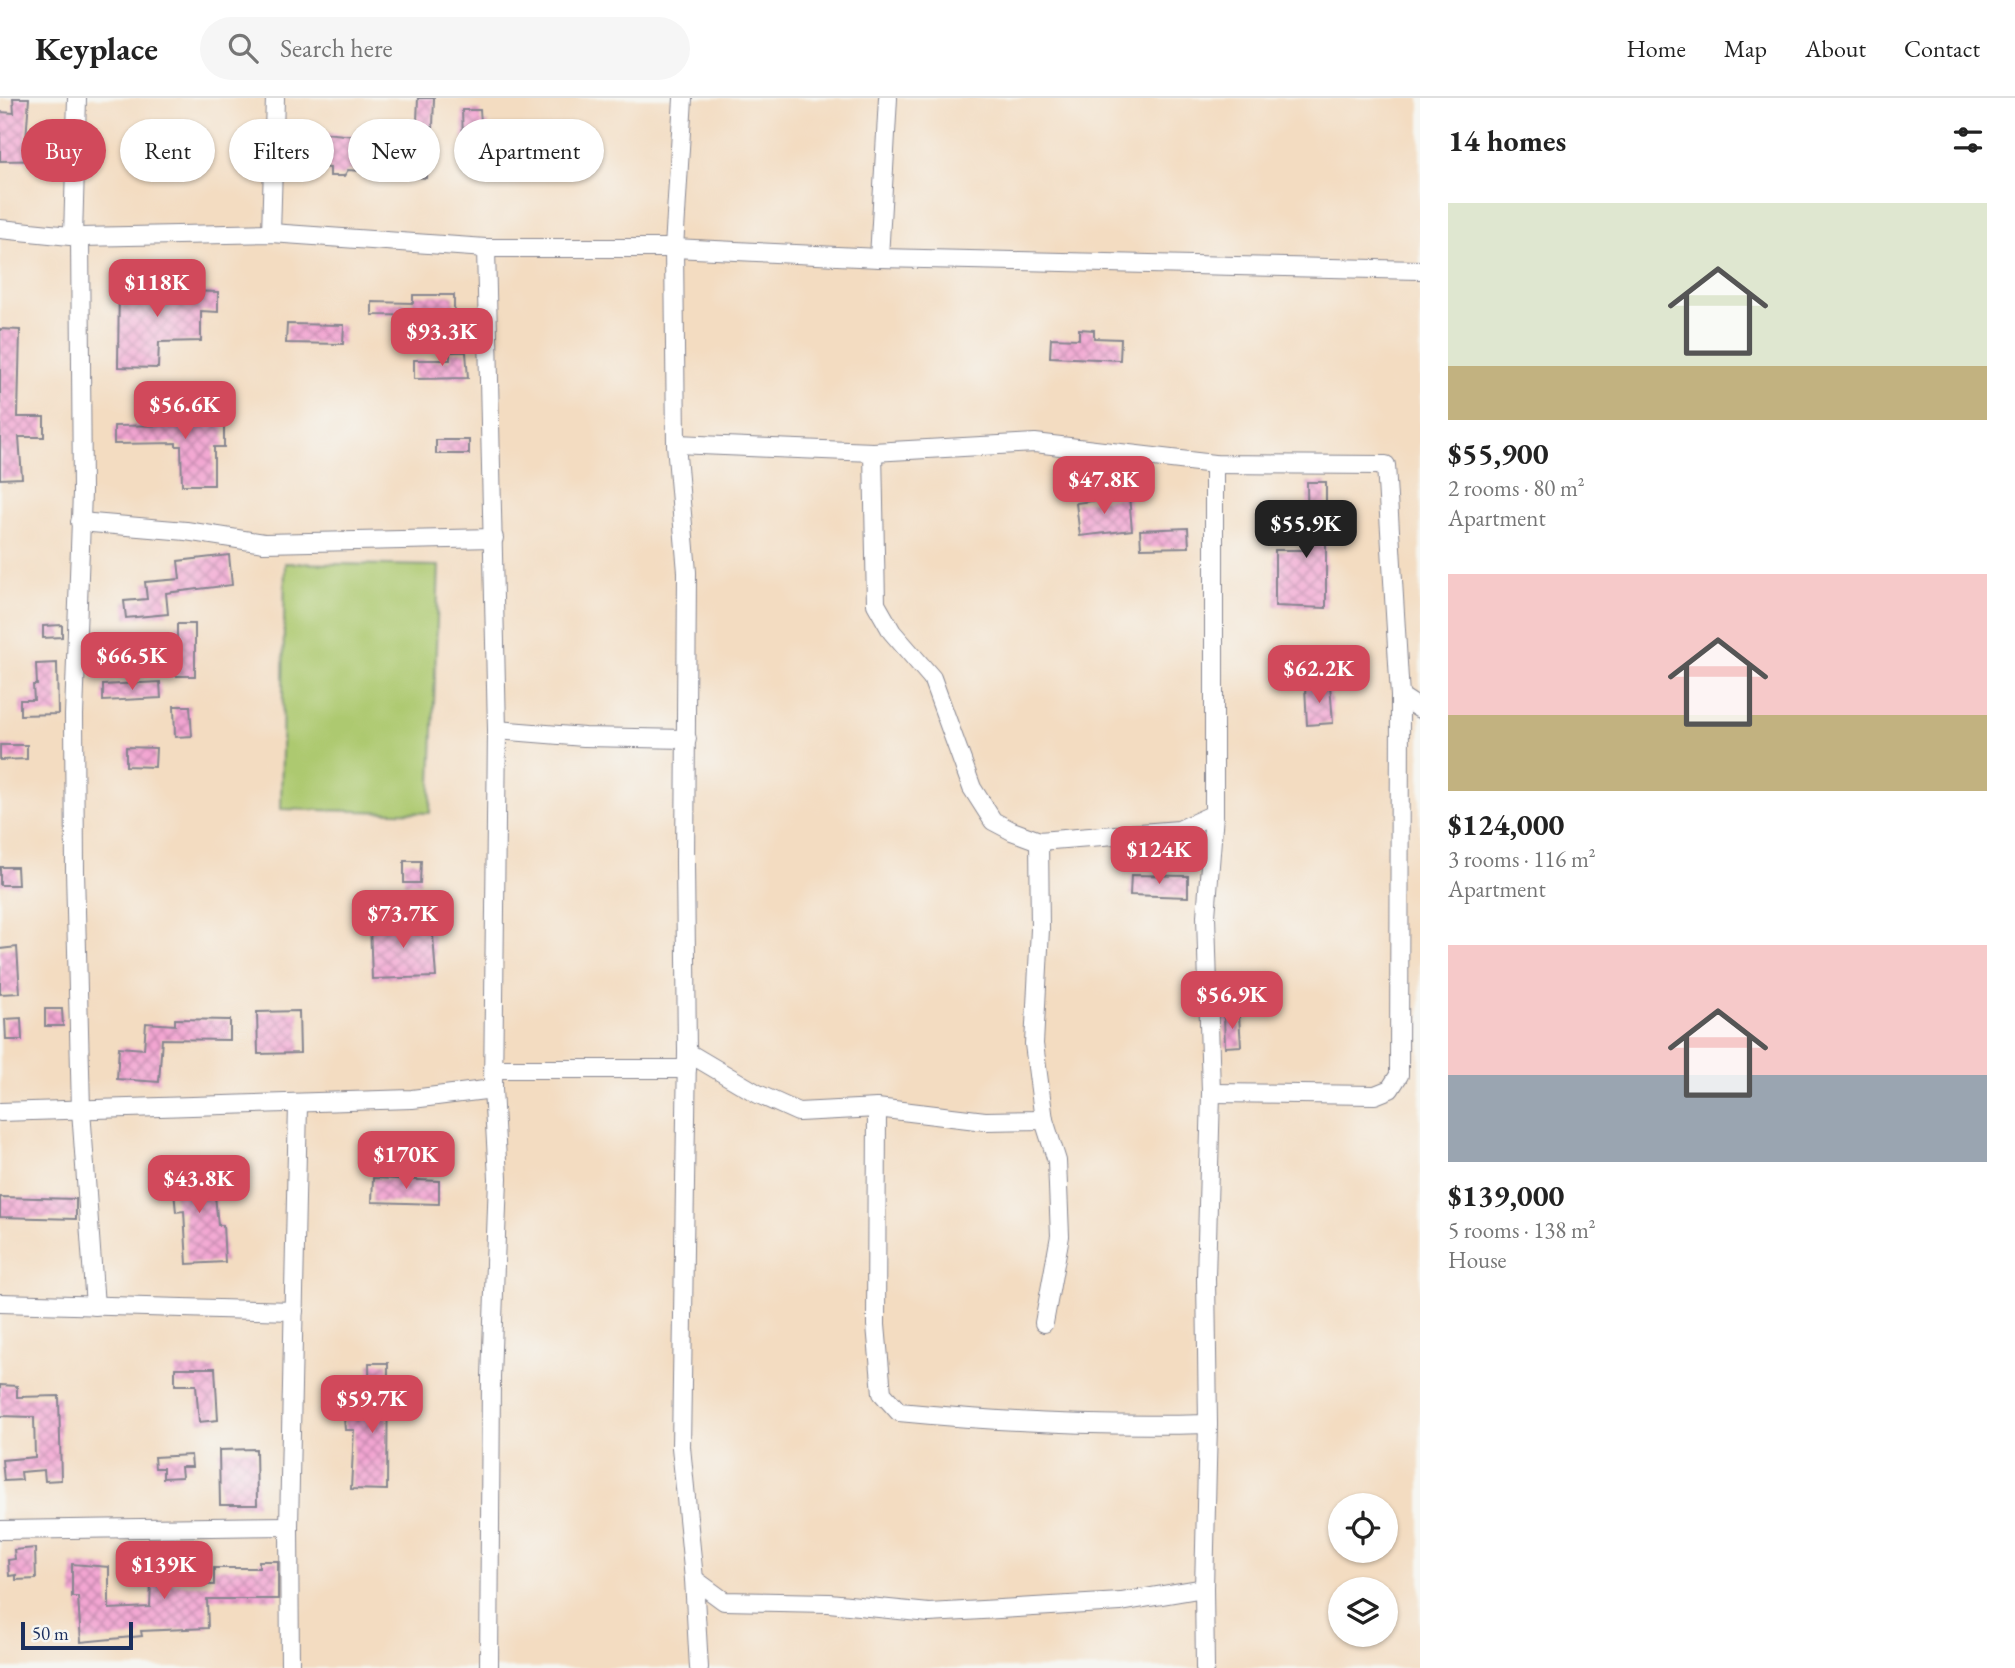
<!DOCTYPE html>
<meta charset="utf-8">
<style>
body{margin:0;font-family:"EB Garamond",serif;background:#f6f6f6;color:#222;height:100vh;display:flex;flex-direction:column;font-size:26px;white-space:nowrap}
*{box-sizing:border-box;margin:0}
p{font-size:23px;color:#767676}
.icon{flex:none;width:38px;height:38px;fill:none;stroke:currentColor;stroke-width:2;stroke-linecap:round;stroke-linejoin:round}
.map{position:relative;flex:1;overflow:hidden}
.details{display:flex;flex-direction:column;background:#fff;width:595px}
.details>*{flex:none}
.guide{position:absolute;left:21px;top:21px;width:665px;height:63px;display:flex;gap:14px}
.buttons{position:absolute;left:1328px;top:1395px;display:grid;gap:14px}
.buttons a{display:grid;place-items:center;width:70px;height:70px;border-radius:50%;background:#fff;box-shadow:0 2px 5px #0004;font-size:35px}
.scale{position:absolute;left:21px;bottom:18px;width:112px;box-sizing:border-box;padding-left:7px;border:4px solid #1b2f5e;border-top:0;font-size:19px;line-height:24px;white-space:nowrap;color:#1b2f5e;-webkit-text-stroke:5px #f6f6f2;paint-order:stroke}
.price{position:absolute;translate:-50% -60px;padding:0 16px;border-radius:14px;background:#d1495b;color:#fff;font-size:23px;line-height:46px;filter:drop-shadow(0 2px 4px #0008)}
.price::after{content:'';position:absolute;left:50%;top:42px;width:21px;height:16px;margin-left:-10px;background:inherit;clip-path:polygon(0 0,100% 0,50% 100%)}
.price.active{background:#222;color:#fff}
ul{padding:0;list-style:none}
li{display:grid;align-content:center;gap:14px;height:371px;padding:0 28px}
li span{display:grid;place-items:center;height:217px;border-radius:0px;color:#555}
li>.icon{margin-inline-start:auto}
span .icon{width:126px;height:126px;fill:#fffc;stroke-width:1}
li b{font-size:30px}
h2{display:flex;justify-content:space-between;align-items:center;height:84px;padding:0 28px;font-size:30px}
.tag{padding:0 24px;border-radius:32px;background:#fff;box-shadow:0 2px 5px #0004;font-size:24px;line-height:63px}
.tag.active{background:#d1495b;color:#fff}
header{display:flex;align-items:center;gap:42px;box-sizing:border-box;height:98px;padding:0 35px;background:#fff;border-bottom:2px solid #e0e0e0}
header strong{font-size:33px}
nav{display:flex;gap:38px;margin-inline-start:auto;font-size:24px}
.search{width:490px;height:63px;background:#f6f6f6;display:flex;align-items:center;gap:18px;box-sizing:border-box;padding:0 24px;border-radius:38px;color:#767676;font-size:26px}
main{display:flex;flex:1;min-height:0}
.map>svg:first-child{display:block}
.pitch{fill:#adc970;stroke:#647c67;stroke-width:2}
.building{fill:url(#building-cross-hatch)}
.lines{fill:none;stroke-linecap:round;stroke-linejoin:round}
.minor-casing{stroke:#878690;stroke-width:20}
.minor{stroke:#fff;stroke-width:18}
</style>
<header>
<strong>Keyplace</strong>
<div class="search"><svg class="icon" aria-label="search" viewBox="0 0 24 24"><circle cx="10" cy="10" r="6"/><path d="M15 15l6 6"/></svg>Search here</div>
<nav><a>Home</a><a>Map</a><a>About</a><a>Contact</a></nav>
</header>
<main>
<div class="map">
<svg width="1420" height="1570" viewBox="0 0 1420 1570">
<defs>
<pattern id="building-cross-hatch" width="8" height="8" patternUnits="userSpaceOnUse" patternTransform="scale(1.75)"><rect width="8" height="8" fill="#f3a6d2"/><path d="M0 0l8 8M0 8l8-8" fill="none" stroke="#c488ae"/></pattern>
</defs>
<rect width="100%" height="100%" fill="#f6f6f2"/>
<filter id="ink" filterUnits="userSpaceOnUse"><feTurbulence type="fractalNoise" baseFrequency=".0143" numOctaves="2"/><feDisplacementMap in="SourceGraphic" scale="14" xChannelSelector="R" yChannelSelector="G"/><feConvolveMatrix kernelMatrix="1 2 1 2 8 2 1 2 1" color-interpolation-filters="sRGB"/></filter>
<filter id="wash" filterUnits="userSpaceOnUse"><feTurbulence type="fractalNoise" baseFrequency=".00686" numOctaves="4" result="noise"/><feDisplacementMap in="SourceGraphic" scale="28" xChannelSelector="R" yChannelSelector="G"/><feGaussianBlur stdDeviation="1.57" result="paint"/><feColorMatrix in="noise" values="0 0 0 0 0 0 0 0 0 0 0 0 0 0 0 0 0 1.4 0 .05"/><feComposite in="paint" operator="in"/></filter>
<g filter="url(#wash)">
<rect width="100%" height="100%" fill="#f3dcc1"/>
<path class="pitch" d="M285,465L439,468L430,715L281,711Z"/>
<g id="blocks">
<g class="building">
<path d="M13,0H29L26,42L64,41V62L0,63V14L14,15Z"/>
<path d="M418,0H434L433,29H429L426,80L416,79V69V73L362,68L361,73L348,72L344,78H330V70L312,68L315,34L365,39L364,42L416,46Z"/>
<path d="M462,12H480L481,24H488V41H463Z"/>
<path d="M149,176V181L157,182V192L218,194V214L201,213V243L159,244L158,270L118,269L119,182L133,181L134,177Z"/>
<path d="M413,197H454V218L372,217V204L413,205Z"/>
<path d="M287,226L344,227L343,246L286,245Z"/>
<path d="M0,231L20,232L18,319H44V339H19L22,380L0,381Z"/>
<path d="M1079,231L1094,232V240L1121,241L1120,262L1050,259L1051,240L1079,241Z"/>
<path d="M450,254H466L468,280L414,281V262H450Z"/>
<path d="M186,311H224V349H214V387H182L181,348H176V345L114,346V328L176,327V317H187Z"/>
<rect x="436" y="342" width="33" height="14"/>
<path d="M1307,384H1326V510L1275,508V452H1308Z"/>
<path d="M1129,398L1132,432L1080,438L1076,405Z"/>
<path d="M1188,430L1189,449L1141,450L1140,432Z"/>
<path d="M229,457L232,487L166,495L168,516L126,520L124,503L147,501L145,484L180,481L178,463Z"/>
<path d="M177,526H195V578H150L151,546L177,547Z"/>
<path d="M62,527V539L43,540V528Z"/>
<path d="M57,565L58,616L20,617V602H34L33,587H37L36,566Z"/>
<path d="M160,584L161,600L103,603V587Z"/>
<path d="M1330,587L1333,625L1307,627L1305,589Z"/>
<path d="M174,608H190L192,638L175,639Z"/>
<path d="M0,647H27V661L0,662Z"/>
<path d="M126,649L156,650L155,669L126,668Z"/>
<path d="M404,763H421L420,785H404Z"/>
<path d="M0,769H17L18,787H0Z"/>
<path d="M1131,777L1188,778V799L1130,797Z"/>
<path d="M432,823L436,879L372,881L370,825Z"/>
<path d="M17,849L20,895L0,896V851Z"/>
<path d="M45,911H62L63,928H45Z"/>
<path d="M299,913L300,955L258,956L257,914Z"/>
<path d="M1224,918H1239L1241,948L1225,949Z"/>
<path d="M21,920L22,942H6L5,921Z"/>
<path d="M175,921L230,922V942L162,941L159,984L117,981L119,949L144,951L146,925L175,927Z"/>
<path d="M212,1069L218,1127H223L225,1164L187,1166L184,1113L176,1114L172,1073Z"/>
<path d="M373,1080L439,1083V1106L372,1104Z"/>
<path d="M0,1099L76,1101V1121L0,1119Z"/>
<path d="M369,1265H388L387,1392L351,1391L354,1332H345L344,1319L370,1318Z"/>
<path d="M175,1270H215L218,1322L199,1324L196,1287H175Z"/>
<path d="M0,1287L17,1288V1299L59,1298L61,1382L45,1383L44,1372L21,1374L22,1382L4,1383L2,1362L35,1359L34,1319L0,1318Z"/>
<path d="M256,1351L257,1407H220L219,1352Z"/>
<path d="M191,1357L192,1369H181L182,1379L163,1380V1370H155L154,1359Z"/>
<path d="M35,1450L36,1481L16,1482V1477L9,1478L8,1462L15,1461L14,1452Z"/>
<path d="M259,1463H278V1501H207L208,1530L141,1533L142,1538L81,1544L78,1499H72V1466L109,1469V1511L150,1509L151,1485L214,1487V1470H259Z"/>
</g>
</g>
</g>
<g filter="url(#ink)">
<use href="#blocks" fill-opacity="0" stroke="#878690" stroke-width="2"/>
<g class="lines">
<g class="minor-casing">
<g id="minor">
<path d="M683,0L674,150L676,346L687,474L685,765L687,954L681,1349L694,1481L699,1570"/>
<path d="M0,131L80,139L271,135L486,150L497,632L493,991L498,1080L491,1280L489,1570"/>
<path d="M271,135L275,0"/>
<path d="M73,138L77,0"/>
<path d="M80,139L82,394L74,617L75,773L81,1012L95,1208"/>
<path d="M486,150H674L879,160L1420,172"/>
<path d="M879,160L888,0"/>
<path d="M676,346L873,354L1035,345L1214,366L1386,367L1400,598L1399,977L1390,991L1375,997L1211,995"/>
<path d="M873,354L876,506L892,534L932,580L972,690L993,723L1012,733L1039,743L1179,732L1214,716"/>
<path d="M80,424L186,433L264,445L494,440"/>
<path d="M1400,598L1420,611"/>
<path d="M497,632L584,639L687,641"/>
<path d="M1039,743L1040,831L1034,946L1044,1022L1057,1063L1060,1138L1044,1225"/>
<path d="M687,954L758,996L798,1014L877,1010L985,1023L1044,1022"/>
<path d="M495,971H687"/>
<path d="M877,1010L876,1227L882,1295L899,1314C1002,1324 1105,1329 1208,1326"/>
<path d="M0,1014L412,1001L493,991"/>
<path d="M0,1205L294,1213"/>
<path d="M0,1432L289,1428"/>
<path d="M694,1481L724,1503L829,1505L929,1515L1121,1504L1204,1490"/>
<path d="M290,1570L289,1428L298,1006"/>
<path d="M1205,1570L1204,1490L1208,1326L1206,1180L1211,995L1206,818L1214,716V366"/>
</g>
</g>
<use href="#minor" class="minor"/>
</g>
</g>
</svg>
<div class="buttons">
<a><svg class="icon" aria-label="locate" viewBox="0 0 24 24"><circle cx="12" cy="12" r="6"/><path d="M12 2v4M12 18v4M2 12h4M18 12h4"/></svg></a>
<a><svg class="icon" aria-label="layers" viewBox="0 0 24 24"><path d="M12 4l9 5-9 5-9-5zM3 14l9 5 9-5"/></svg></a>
</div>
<div class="scale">50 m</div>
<b class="price" style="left:157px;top:221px">$118K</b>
<b class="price" style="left:442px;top:270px">$93.3K</b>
<b class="price" style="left:185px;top:343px">$56.6K</b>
<b class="price" style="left:1104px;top:418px">$47.8K</b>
<b class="price active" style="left:1306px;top:462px">$55.9K</b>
<b class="price" style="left:132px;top:594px">$66.5K</b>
<b class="price" style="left:1319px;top:607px">$62.2K</b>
<b class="price" style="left:1159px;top:788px">$124K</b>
<b class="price" style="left:403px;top:852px">$73.7K</b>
<b class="price" style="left:1232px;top:933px">$56.9K</b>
<b class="price" style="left:406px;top:1093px">$170K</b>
<b class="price" style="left:199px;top:1117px">$43.8K</b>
<b class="price" style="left:372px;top:1337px">$59.7K</b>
<b class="price" style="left:164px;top:1503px">$139K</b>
<div class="guide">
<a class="tag active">Buy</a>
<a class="tag">Rent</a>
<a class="tag">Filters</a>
<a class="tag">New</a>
<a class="tag">Apartment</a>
</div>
</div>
<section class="details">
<h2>14 homes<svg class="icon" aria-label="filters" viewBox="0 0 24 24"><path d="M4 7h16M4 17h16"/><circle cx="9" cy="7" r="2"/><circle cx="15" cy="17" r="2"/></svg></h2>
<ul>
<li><span style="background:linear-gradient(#dfe7d0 75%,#c2b280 0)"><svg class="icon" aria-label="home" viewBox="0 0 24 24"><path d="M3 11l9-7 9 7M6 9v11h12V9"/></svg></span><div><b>$55,900</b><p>2 rooms · 80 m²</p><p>Apartment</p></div></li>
<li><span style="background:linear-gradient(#f6c9c9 65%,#c2b280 0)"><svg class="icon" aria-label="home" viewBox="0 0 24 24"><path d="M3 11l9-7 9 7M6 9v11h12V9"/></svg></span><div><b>$124,000</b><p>3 rooms · 116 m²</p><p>Apartment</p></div></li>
<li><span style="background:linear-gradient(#f6c9c9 60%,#9aa5b1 0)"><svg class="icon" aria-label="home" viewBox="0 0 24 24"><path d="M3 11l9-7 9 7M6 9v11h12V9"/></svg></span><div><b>$139,000</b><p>5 rooms · 138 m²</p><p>House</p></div></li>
</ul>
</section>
</main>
